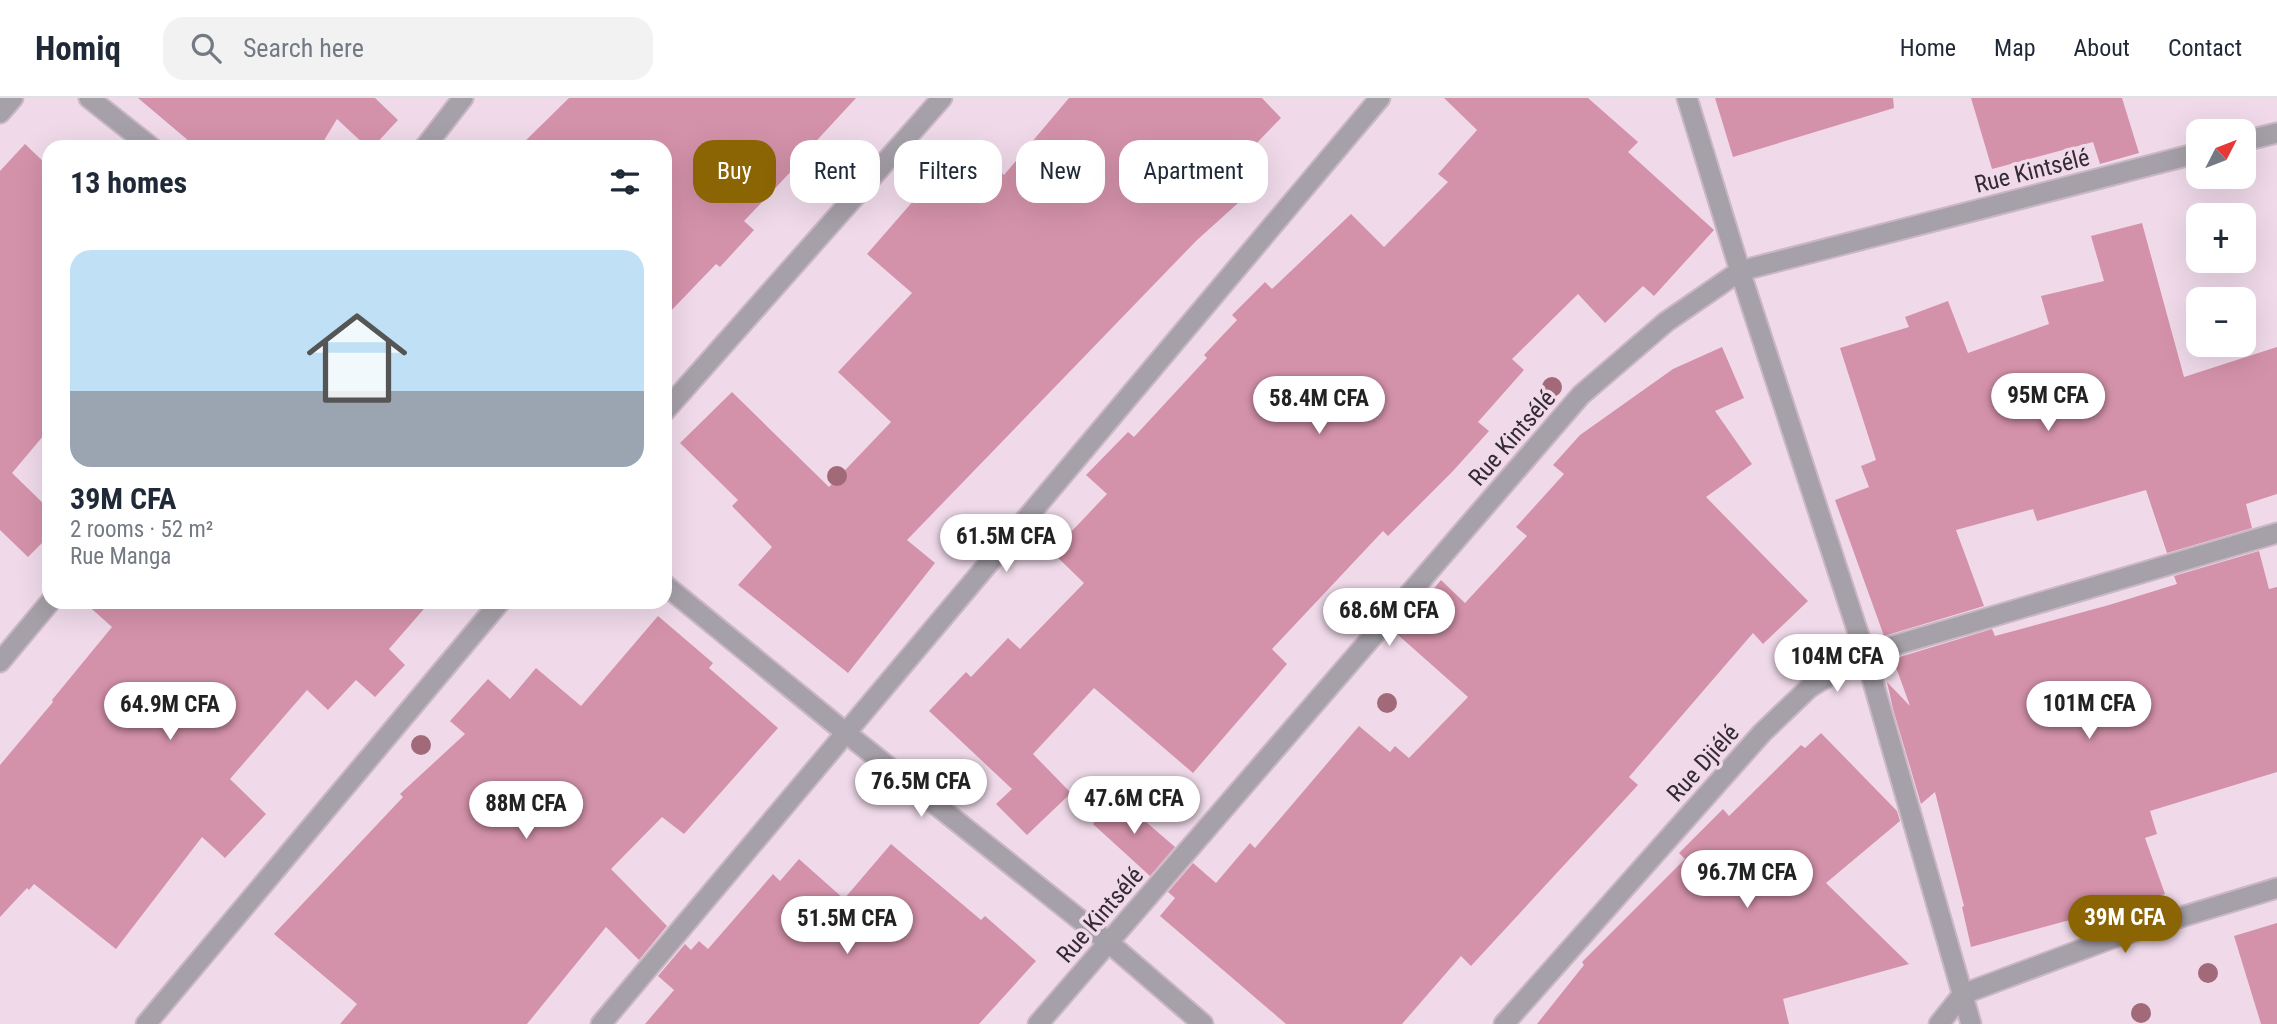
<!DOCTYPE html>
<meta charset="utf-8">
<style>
body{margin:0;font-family:"Roboto Condensed",sans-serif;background:#f2f2f3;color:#1f2937;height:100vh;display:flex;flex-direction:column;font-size:26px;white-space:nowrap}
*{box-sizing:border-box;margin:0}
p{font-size:23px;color:#747a83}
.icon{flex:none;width:38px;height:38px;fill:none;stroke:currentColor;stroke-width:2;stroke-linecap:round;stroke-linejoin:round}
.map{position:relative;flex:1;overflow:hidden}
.side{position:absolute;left:42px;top:42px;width:630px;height:469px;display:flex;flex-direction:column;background:#fff;border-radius:21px;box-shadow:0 7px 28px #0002}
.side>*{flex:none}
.top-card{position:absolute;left:693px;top:42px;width:665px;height:63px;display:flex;gap:14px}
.needle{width:46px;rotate:48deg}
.controls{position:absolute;left:2186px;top:21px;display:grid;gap:14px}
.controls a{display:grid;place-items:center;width:70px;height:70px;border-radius:14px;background:#fff;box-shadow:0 7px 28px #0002;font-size:35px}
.price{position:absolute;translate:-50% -60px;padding:0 16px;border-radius:24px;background:#fff;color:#222;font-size:23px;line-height:46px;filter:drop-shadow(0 2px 4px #0008)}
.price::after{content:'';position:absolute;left:50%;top:42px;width:21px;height:16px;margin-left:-10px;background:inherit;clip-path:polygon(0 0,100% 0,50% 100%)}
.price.selected{background:#8b6404;color:#fff}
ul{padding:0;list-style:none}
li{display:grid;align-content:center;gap:14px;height:371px;padding:0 28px}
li+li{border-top:2px solid #e0e1e3}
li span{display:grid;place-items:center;height:217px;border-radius:21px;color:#555}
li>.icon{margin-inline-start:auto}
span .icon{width:126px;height:126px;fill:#fffc;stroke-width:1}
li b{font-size:30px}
h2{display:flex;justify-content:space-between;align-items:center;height:84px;padding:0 28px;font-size:30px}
.tag{padding:0 24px;border-radius:21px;background:#fff;box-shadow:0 7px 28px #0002;font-size:24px;line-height:63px}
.tag.selected{background:#8b6404;color:#fff}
header{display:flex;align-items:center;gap:42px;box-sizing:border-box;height:98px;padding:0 35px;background:#fff;border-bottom:2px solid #e0e1e3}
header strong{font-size:33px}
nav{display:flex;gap:38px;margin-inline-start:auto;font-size:24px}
.search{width:490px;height:63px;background:#f2f2f3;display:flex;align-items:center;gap:18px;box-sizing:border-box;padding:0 24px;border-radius:21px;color:#747a83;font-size:26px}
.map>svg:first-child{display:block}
.building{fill:#d492aa}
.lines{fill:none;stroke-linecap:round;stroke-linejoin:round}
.minor-casing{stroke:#cab7c5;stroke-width:23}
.minor{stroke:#a6a0a9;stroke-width:19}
.tree{fill:#a26a79}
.labels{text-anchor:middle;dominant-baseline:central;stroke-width:7;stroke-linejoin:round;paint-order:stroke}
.street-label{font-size:24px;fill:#332b31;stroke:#f0daea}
</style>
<header>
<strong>Homiq</strong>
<div class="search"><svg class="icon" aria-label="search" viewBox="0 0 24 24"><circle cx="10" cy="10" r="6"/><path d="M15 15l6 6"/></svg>Search here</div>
<nav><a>Home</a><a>Map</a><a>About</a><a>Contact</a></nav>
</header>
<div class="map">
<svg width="2277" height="926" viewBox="0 0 2277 926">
<rect width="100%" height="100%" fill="#f0daea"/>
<g class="building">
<path d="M138,0H375L398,22L373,49H367L337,21L320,49H196Z"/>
<path d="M569,0H856L796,65L798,66L744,123L754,132L720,169L716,166L665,219V49H519Z"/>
<path d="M1069,0H1262L1281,20L1247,55L1268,78L1196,143L907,442L935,465L848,575L738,487L772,449L732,408L738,402L680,345L732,294L829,389L891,324L838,274L912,195L867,156L935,78L939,81L970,47L1004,77Z"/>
<path d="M1444,0H1588L1638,44L1628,54L1714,132L1654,198L1643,188L1605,225L1578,196L1512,261L1524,272L1478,324L1489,333L1453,373L1388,438L1383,433L1272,551L1287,566L1193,675L1094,590L1033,656L1071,695L1027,737L996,706L1012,691L929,613L966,574L971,579L1008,540L1020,551L1084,485L1052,454L1107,396L1086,377L1128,334L1134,339L1207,260L1204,257L1237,222L1232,217L1265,184L1272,191L1351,116L1384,149L1448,84L1438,76L1477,32Z"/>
<path d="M1715,0H1893L1894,10L1733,59Z"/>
<path d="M1971,0H2122L2139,55L2100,66L2093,44L1992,71Z"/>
<path d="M25,46L49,69V331L12,375L49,411V438L28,459L0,432V73Z"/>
<path d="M2142,125L2184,279L2277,249V396L2246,406L2252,430L2167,455L2146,392L2037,423L2033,411L1956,432L1984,508L1884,538L1835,402L1869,389L1861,368L1876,362L1840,250L1909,229L1905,219L1948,203L1968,255L2049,226L2041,198L2104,183L2091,138Z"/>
<path d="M1722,249L1744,300L1715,313L1752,366L1706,399L1808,503L1763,546L1753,535L1629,679L1638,687L1471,868L1461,858L1402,926H1286L1160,818L1175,800L1168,794L1193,765L1216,785L1250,745L1255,750L1359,628L1390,654L1395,648L1409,660L1468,599L1397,536L1441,482L1465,505L1527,438L1516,429L1564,376L1553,367L1580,337L1673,271Z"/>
<path d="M2259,453L2269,491L2277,489V674L2150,713L2157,736L2145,740L2165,796L1971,849L1962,809L1964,808L1935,694L1921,706L1893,611L1887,584L1910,608L1893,561L1992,531L1995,538L2109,507L2177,486L2174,478Z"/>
<path d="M84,504H430L389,551L405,567L375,599L356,582L328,612L307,592L230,681L266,716L225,760L202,739L116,851L34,786L29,792L27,790L0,819V667L53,604L52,602L112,529Z"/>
<path d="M658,518L713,565L709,570L778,630L684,736L662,719L611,771L667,828L639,862L606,829L527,926H340L357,906L274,836L403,699L400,696L465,636L450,623L488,581L510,601L536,570L581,608Z"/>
<path d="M1821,635L1897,713L1900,723L1826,785L1909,866L1783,901L1789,926H1537L1584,867L1582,864L1685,761L1679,755L1723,711L1729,718L1801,647L1805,650Z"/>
<path d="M1117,699L1175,749L1150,778L1093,726Z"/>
<path d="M891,746L981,822L985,818L1036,863L979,926H645L674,892L658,878L685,846L691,852L699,843L708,851L773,776L780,783L799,761L844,801Z"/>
<path d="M2277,825V926H2261L2234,838Z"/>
</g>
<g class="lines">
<g class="minor-casing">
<g id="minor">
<path d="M89,0L151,49"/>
<path d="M1687,0L1740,173L1865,556L1971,926"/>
<path d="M0,15L13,0"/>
<path d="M2244,43L2277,35"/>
<path d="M425,49L463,0"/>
<path d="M665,313L942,0"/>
<path d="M665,487L846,635L1108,844L1203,926"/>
<path d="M0,564L50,504"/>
<path d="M146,926L500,504"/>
<path d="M601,926L1380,0"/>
<path d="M1038,926L1581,297L1666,224L1740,173L2198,55"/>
<path d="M1504,926L1762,635L1809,590L1865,556L2277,435"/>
<path d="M1939,926L1963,896L2118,838L2277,790"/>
</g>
</g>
<use href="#minor" class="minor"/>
</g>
<g class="tree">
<circle cx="1552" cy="289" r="10"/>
<circle cx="837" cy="378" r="10"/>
<circle cx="1387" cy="605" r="10"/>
<circle cx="421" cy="647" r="10"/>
<circle cx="2208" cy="875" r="10"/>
<circle cx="2141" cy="915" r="10"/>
</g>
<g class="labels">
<g class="street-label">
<text transform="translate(2032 73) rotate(-14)">Rue Kintsélé</text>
<text transform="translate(1512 340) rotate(-49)">Rue Kintsélé</text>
<text transform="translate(1703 665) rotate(-48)">Rue Djiélé</text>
<text transform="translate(1100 817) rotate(-49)">Rue Kintsélé</text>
</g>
</g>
</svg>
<div class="controls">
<a><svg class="needle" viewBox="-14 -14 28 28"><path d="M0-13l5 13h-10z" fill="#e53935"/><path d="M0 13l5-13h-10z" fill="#747a83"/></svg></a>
<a>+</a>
<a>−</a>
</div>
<b class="price" style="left:2048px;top:335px">95M CFA</b>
<b class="price" style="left:1319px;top:338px">58.4M CFA</b>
<b class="price" style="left:1006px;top:476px">61.5M CFA</b>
<b class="price" style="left:1389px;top:550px">68.6M CFA</b>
<b class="price" style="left:1837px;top:596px">104M CFA</b>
<b class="price" style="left:2089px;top:643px">101M CFA</b>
<b class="price" style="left:170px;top:644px">64.9M CFA</b>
<b class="price" style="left:921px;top:721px">76.5M CFA</b>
<b class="price" style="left:1134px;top:738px">47.6M CFA</b>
<b class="price" style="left:526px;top:743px">88M CFA</b>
<b class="price" style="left:1747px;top:812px">96.7M CFA</b>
<b class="price selected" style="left:2125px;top:857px">39M CFA</b>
<b class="price" style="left:847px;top:858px">51.5M CFA</b>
<div class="top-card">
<a class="tag selected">Buy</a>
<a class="tag">Rent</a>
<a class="tag">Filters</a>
<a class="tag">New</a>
<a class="tag">Apartment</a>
</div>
<section class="side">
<h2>13 homes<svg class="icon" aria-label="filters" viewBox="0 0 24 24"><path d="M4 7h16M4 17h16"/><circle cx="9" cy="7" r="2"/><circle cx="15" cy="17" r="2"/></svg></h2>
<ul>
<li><span style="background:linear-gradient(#bfe0f5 65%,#9aa5b1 0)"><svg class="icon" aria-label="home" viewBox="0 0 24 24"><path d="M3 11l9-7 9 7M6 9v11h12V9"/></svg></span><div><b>39M CFA</b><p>2 rooms · 52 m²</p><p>Rue Manga</p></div></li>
</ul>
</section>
</div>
